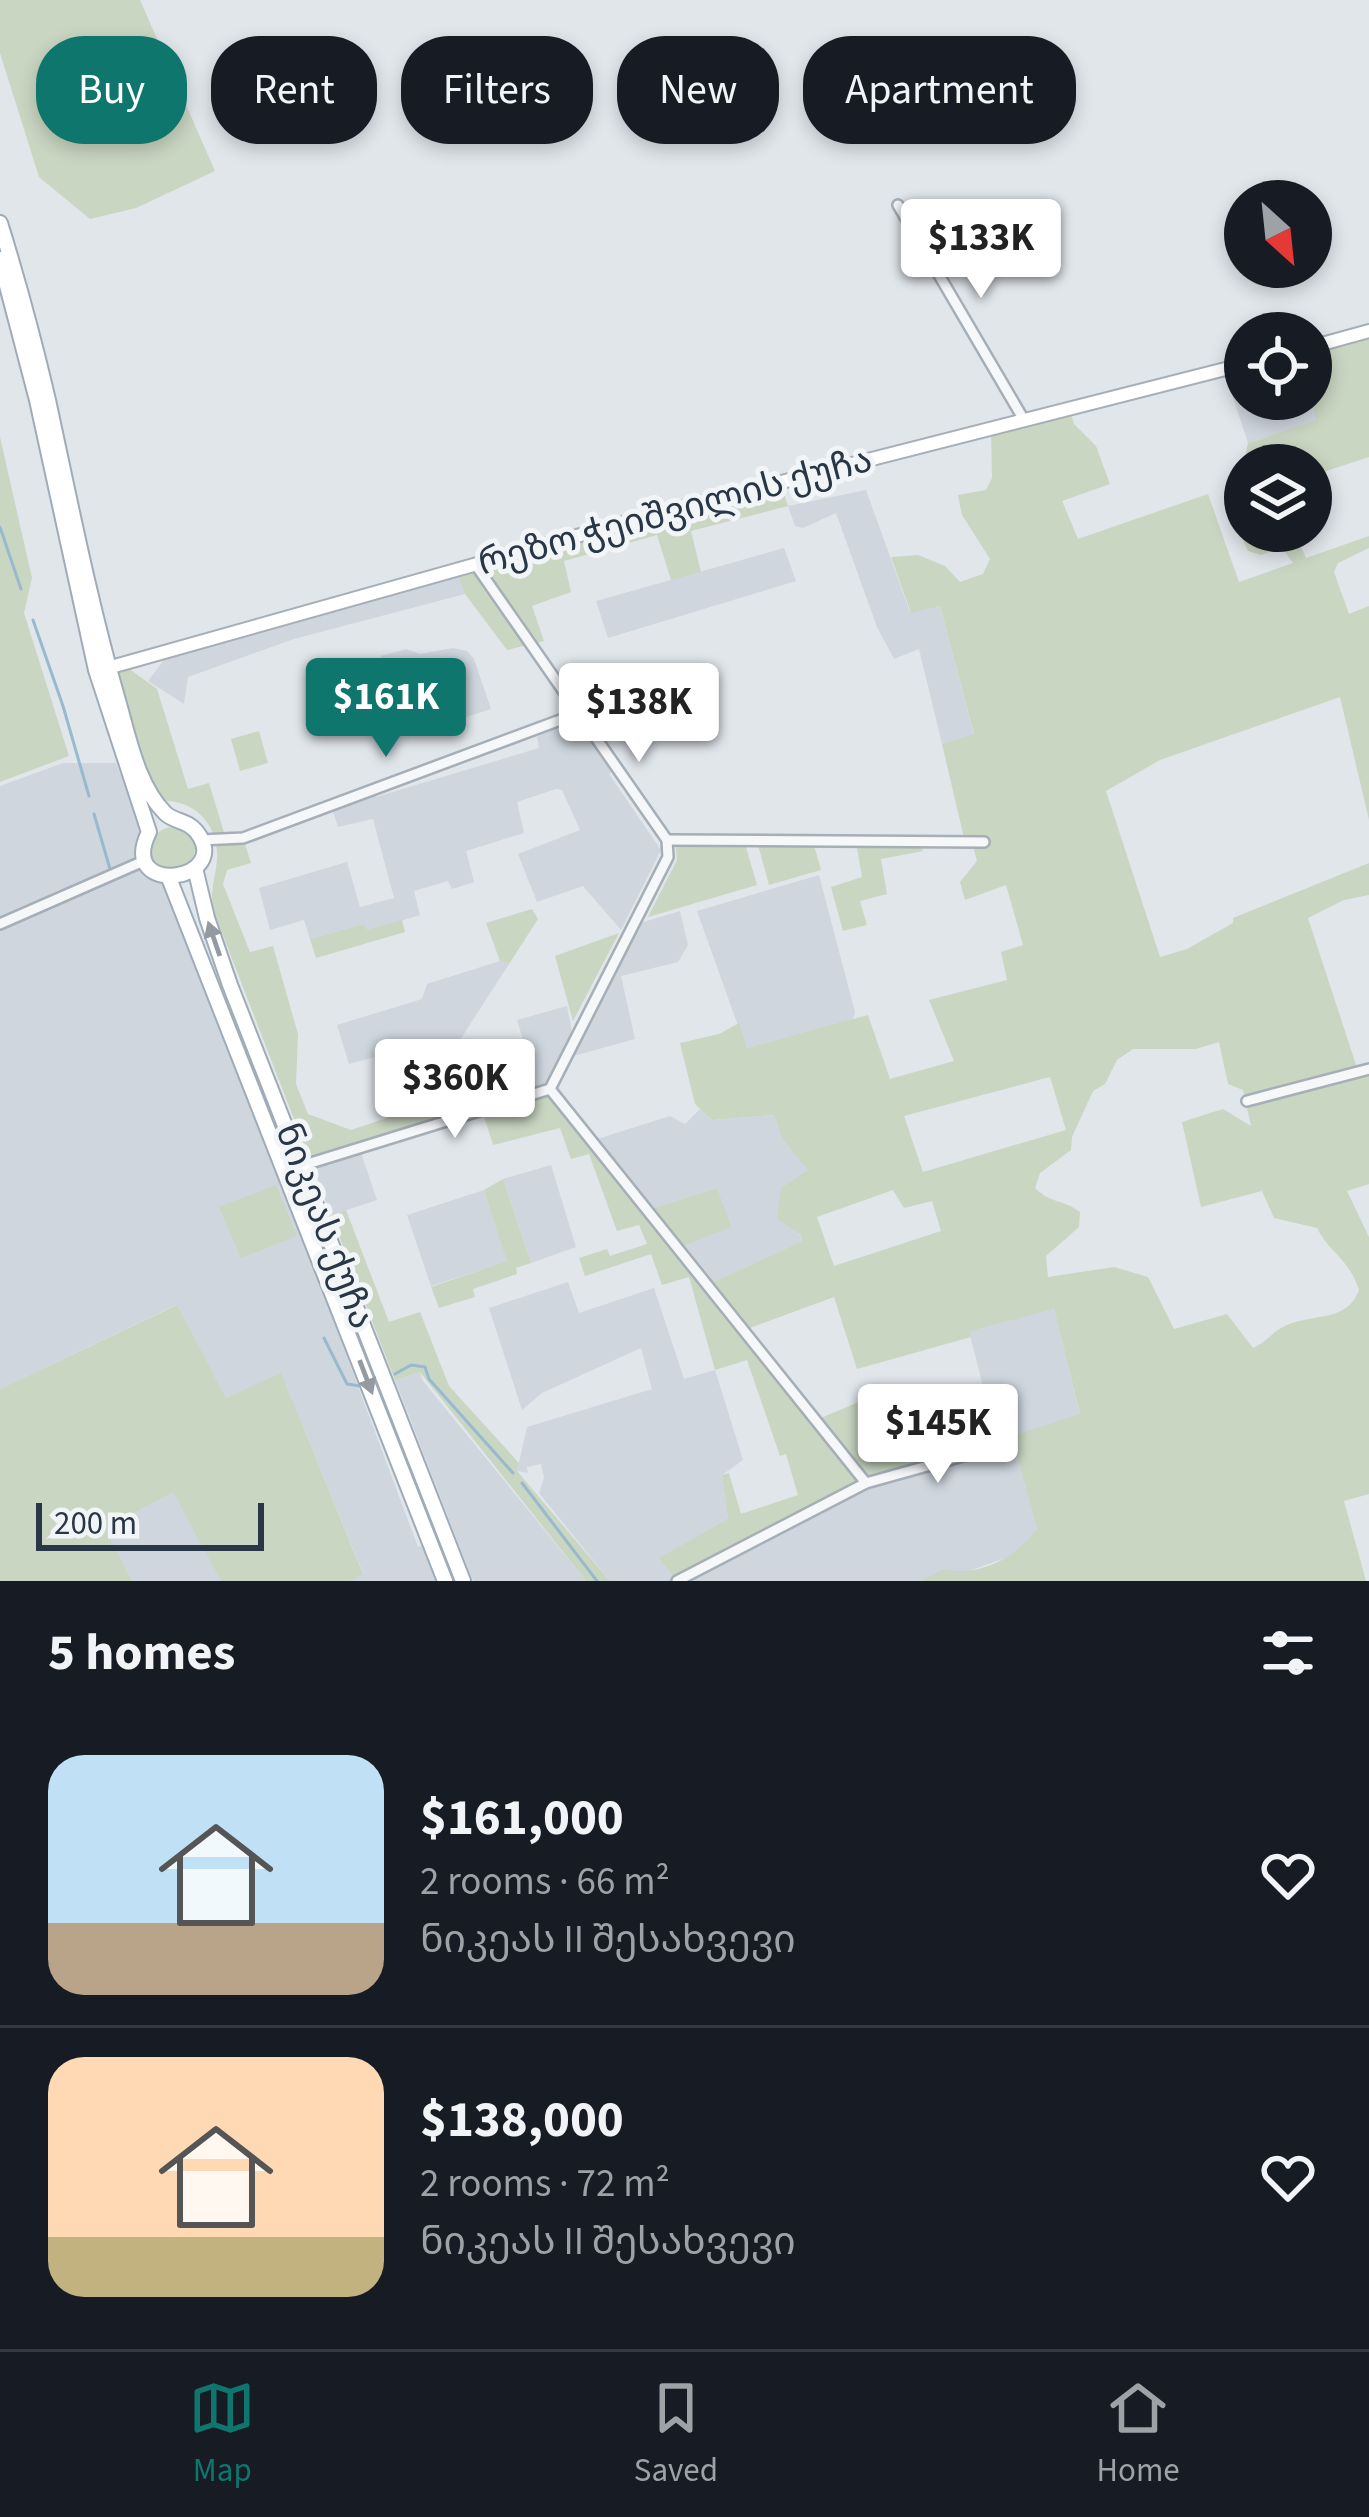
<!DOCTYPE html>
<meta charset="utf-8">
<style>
body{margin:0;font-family:"Source Sans 3","Noto Sans Georgian",sans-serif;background:#242831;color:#f1f3f6;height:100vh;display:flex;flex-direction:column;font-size:45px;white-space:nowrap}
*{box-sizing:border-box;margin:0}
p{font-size:39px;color:#9ea1a6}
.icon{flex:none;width:66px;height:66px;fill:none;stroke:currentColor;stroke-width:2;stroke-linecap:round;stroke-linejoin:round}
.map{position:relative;height:1581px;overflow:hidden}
.details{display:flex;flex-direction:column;background:#171b24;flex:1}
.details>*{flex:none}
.guide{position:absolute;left:36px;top:36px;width:1299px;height:108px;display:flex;gap:24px}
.needle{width:78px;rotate:153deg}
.buttons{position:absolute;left:1224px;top:180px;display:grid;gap:24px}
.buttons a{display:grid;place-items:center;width:108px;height:108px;border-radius:50%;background:#171b24;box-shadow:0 6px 18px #0003;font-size:60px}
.scale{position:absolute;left:36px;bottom:30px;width:228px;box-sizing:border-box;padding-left:12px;border:6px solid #283645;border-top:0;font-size:33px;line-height:42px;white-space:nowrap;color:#283645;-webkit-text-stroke:9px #f1f5f8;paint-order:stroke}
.price{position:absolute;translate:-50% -102px;padding:0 27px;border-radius:12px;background:#fff;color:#222;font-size:39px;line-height:78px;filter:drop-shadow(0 3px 6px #0008)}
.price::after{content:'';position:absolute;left:50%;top:72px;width:36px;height:27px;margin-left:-18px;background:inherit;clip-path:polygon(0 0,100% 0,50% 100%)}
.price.selected{background:#0f766e;color:#fff}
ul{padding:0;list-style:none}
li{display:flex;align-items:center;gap:36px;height:300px;padding:0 48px}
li+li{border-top:3px solid #363941}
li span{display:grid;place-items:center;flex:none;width:336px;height:240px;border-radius:36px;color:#555}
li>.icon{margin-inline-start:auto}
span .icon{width:144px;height:144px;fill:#fffc;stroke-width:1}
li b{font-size:51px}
h2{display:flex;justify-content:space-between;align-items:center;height:144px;padding:0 48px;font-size:51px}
.chip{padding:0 42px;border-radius:48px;background:#171b24;box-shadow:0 6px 18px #0003;font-size:42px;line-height:108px}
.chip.selected{background:#0f766e;color:#fff}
.tab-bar{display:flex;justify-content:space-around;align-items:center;height:168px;border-top:3px solid #363941;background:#171b24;font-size:33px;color:#9ea1a6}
.tab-bar a{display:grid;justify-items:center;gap:6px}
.tab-bar .selected{color:#0f766e}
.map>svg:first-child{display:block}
.built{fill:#cfd6de}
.green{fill:#c9d6c2;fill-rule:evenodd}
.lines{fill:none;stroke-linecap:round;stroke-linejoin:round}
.stream{stroke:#99b9cf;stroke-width:3}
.street-casing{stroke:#a6aeb6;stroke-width:14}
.secondary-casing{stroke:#a6aeb6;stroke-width:16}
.primary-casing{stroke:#9facb8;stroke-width:18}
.street{stroke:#f5f7f9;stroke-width:9}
.secondary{stroke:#fff;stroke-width:12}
.primary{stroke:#fff;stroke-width:14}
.oneway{fill:#949aa2}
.labels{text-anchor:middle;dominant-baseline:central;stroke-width:10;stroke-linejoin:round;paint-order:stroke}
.street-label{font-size:36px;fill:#283645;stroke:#f1f5f8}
</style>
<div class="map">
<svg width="1369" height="1581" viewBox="0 0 1369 1581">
<rect width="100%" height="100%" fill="#e1e6eb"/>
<g class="built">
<path d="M1245,364V399H1311L1317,420L1248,443L1224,370Z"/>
<path d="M866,490L910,612L940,606L974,735L942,744L919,649L894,659L877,627L836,513L803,528L795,526L788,506Z"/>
<path d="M784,548L796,581L608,638L596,601Z"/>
<path d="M456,570L465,594L294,639L188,677L184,704L148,681L167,656Z"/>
<path d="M453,648L467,651L474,659L491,709L406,736L381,656L406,649L420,654Z"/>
<path d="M579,713L616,770L609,774L661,850L621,930L583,886L537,902L518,854L580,830L562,790L556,789L517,802L524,833L466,851L474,882L452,889L448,881L414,891L420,915L367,931L364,924L310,939L304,920L270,930L259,888L347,862L360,907L394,898L373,819L338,827L331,805L374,788L376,797L539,748L537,737Z"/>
<path d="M63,763H116L251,1100L418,1547L423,1545L436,1581H351L363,1573L281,1374L226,1398L176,1305L0,1389V786Z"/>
<path d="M819,875L855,1012L852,1022L746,1048L697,911Z"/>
<path d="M680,911L688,945L678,962L621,976L635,1039L566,1058L550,1089L539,1092L517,1020L567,1006L573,1038L633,925Z"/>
<path d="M500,961L509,964L449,1057L442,1060L434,1041L349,1064L337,1025L422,999L427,984Z"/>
<path d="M700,1109L712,1120L774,1115L782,1138L809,1170L782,1188L802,1241L707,1285L677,1248L717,1188L647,1210L591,1141L670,1116L685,1124Z"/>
<path d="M359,1147L377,1200L331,1215L311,1163Z"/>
<path d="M551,1165L576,1247L531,1263L503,1179Z"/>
<path d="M484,1190L508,1261L431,1286L407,1215Z"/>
<path d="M568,1282L579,1313L654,1288L684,1379L715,1370L743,1460L722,1475L728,1519L998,1446L969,1331L1054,1309L1080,1415L1034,1534L1014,1555L960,1574L943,1570L921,1581H610L539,1493L544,1477L541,1464L527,1467L528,1473L517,1471L527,1427L652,1389L641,1348L542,1393L522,1410L489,1308Z"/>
<path d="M420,1372L423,1381L586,1581H473L395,1380Z"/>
<path d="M174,1491L221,1581H132L104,1528Z"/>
</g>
<g class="green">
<path d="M0,0H140L215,171L136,208L90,219L39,177L0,53Z"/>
<path d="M1369,331V457L1311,476V465H1245V486L1241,475L1248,443L1316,420L1311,399V347Z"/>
<path d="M1069,408L1074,424L1096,446L1110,484L1062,501L1078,539L1208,494L1239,582L1293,563L1282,548L1261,555L1248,551L1234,522L1235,512L1245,502V531H1294L1306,558L1369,536V548L1338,563L1334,572L1349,614L1369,606V820L1340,697L1160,760L1106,791L1160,957L1187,949L1233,923V918L1369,863V895L1344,900L1308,918L1358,1071L1369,1069V1184L1347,1191L1369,1237V1494L1344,1501L1366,1581H921L943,1569C977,1578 1019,1557 1037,1528L1012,1436L1080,1414L1054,1309L970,1331L971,1337L857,1369L834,1297L744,1330L816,1420L887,1390L917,1419L928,1465L866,1483L677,1581L659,1558L728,1519L722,1475L729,1473L741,1514L798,1495L786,1454L780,1456L747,1360L715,1370L689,1277L662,1285L651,1254L585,1276L579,1258L607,1249L610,1256L647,1244L639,1225L617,1231L589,1154L571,1159L560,1128L493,1145L482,1110L498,1104L491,1075L531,1064L539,1092L550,1089L647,1210L717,1188L731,1227L678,1248L707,1285L802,1241L800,1234L777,1219L781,1188L808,1170L782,1138L774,1115L712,1120L695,1104L680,1043L719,1034L739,1023L747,1048L868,1015L890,1079L954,1061L929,1000L1007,980L1001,952L1023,945L1006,885L965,900L960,882L977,861L972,842H965L942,744L974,734L940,606L911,613L891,557L918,555L945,566L960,582L983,574L990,559L962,515L958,495L986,490L992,478L991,429ZM1219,1042L1228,1084L1243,1090L1251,1126L1223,1109L1182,1122L1201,1207L1262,1191L1274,1218L1317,1228C1331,1255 1348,1257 1359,1290C1347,1323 1312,1313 1285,1326C1272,1332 1267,1342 1253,1348L1227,1314L1174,1329L1148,1277L1114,1267L1048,1277L1046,1256L1079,1227L1080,1212C1065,1200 1049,1203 1035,1188L1040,1173L1071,1150L1072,1137L1093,1091L1105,1084L1117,1060L1133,1049H1196ZM1050,1077L1066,1130L923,1172L904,1116ZM893,1190L904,1208L932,1201L941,1231L834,1266L817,1217Z"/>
<path d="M0,437L32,578L24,613L69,756L0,782Z"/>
<path d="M780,481L788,506L691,531L701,572L671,580L657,535L564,561L571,592L532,606L544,641L507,650L465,594L456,570Z"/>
<path d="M124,665L157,689L188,789L209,783L226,839L243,838L251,863L227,870L223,884L250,952L273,946L298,1034L296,1084L308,1114L351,1130L452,1096L459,1117L311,1163L214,912C208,890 218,873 217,852C216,819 187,796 156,802L108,668Z"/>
<path d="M259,731L268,763L240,771L231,739Z"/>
<circle cx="173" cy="849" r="22"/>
<path d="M856,842H920L923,851L881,859L887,894L860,901L867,925L843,931L831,887L862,877Z"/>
<path d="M758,845H814L821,870L769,885Z"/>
<path d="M676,846L746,847L757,885L648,917L677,860Z"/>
<path d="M532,909L538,919L509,964L500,961L486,923Z"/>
<path d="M402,920L405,932L316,958L310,939L364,924L367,930Z"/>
<path d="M619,933L573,1021L555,956Z"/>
<path d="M503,1179L531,1263L516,1268L517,1274L473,1289L475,1297L439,1308L431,1287L507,1261L484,1190Z"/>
<path d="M276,1185L297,1236L241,1258L219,1207Z"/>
<path d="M346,1210L389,1322L420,1312L449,1386L519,1463L517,1471L610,1581H586L420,1372L395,1380L331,1215Z"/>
<path d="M177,1305L226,1398L281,1373L363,1574L351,1581H221L173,1492L105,1528L132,1581H0V1389Z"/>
</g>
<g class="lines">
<g class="stream">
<path d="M0,527L21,589"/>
<path d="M33,620L63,706L89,796"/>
<path d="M94,814L110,869"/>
<path d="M324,1338L347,1384L360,1386"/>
<path d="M395,1374L411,1365L425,1367L429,1379L513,1473"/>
<path d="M522,1483L597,1581"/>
</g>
<g class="street-casing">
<g id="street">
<path d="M898,205L1024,420"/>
<path d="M201,840L243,838L579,713"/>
<path d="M667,840L984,842"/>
<path d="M0,924L146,860"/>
<path d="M550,1089L866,1483"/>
<path d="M1247,1101L1369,1069"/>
<path d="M301,1166L550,1089L668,857L667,840L475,564"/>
<path d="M677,1581L866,1483L999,1446"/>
</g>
</g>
<g class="secondary-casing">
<g id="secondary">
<path d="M1311,347L1369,331"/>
<path d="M104,669L648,516L1245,364"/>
</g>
</g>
<g class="primary-casing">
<g id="primary">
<path d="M0,223C18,281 34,340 48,400C70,502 90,604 119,704C129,739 138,786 165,813C174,822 187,820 196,831C236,881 116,899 149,832L96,670L37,400L0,259"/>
<path d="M195,868L207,918L230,985L463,1581"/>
<path d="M169,878L445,1581"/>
</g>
</g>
<use href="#street" class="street"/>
<use href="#secondary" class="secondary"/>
<use href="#primary" class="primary"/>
</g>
<defs><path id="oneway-solid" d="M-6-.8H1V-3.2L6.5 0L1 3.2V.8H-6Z" transform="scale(3)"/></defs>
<g class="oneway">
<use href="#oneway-solid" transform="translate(214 939) rotate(-109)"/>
<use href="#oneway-solid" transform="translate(366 1377) rotate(69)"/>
</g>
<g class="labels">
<g class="street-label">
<text transform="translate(675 511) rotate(-15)">რეზო ჭეიშვილის ქუჩა</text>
<text transform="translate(325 1226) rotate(69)">ნიკეას ქუჩა</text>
</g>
</g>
</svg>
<div class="buttons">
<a><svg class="needle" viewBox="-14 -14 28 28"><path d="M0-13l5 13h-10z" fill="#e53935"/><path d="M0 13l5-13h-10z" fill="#9ea1a6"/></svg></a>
<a><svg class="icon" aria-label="locate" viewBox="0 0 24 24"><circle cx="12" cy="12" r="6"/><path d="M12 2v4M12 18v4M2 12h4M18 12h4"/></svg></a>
<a><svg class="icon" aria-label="layers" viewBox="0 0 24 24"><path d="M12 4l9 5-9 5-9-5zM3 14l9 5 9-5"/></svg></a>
</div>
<div class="scale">200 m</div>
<b class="price" style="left:981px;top:301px">$133K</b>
<b class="price selected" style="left:386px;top:760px">$161K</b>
<b class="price" style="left:639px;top:765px">$138K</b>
<b class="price" style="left:455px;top:1141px">$360K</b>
<b class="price" style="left:938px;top:1486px">$145K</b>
<div class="guide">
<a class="chip selected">Buy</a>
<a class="chip">Rent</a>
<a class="chip">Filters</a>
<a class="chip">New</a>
<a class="chip">Apartment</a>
</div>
</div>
<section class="details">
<h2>5 homes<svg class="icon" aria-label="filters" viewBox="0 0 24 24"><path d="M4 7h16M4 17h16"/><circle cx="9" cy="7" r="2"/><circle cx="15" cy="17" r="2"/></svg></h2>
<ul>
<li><span style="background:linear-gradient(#bfe0f5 70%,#b9a48a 0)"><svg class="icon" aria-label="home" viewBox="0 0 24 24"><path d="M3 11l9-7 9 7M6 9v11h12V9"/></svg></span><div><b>$161,000</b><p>2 rooms · 66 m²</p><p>ნიკეას II შესახვევი</p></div><svg class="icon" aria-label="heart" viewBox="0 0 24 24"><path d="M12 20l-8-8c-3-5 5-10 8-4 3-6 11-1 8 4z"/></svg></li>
<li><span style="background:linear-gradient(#ffd9b3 75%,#c2b280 0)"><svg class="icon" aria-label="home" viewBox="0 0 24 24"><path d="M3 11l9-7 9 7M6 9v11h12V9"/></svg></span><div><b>$138,000</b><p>2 rooms · 72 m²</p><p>ნიკეას II შესახვევი</p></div><svg class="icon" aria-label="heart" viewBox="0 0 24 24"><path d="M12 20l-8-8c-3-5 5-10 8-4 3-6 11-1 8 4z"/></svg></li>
</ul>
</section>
<nav class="tab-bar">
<a class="selected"><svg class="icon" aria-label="map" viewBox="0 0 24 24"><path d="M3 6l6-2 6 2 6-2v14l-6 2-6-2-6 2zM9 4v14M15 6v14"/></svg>Map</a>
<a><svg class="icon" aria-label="saved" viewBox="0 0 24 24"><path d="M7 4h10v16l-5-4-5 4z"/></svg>Saved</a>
<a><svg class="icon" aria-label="home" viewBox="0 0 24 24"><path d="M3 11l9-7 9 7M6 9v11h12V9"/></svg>Home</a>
</nav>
